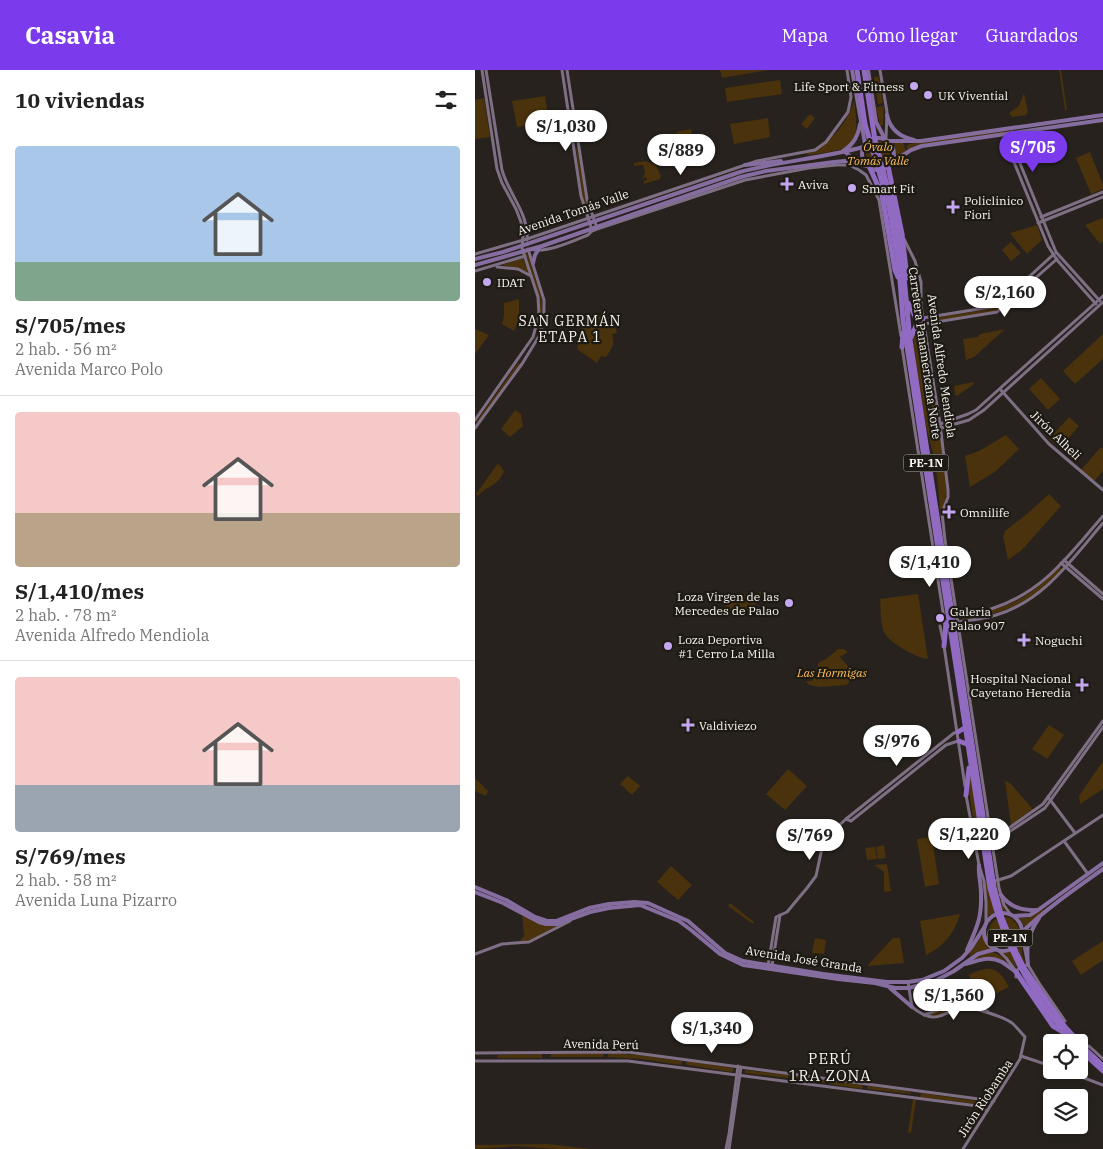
<!DOCTYPE html>
<html lang="es">
<meta charset="utf-8">
<style>
body{margin:0;font-family:"IBM Plex Serif",serif;background:#f2f2f2;color:#222;height:100vh;display:flex;flex-direction:column;font-size:19px;white-space:nowrap}
*{box-sizing:border-box;margin:0}
p{font-size:16px;color:#767676}
.icon{flex:none;width:28px;height:28px;fill:none;stroke:currentColor;stroke-width:2;stroke-linecap:round;stroke-linejoin:round}
.map{position:relative;flex:1;overflow:hidden}
.details{display:flex;flex-direction:column;background:#fff;width:475px}
.details>*{flex:none}
.tools{position:absolute;left:568px;top:964px;display:grid;gap:10px}
.tools a{display:grid;place-items:center;width:45px;height:45px;border-radius:5px;background:#fff;box-shadow:0 2px 8px #0003;font-size:25px}
.price{position:absolute;translate:-50% -42px;padding:0 11px;border-radius:18px;background:#fff;color:#222;font-size:16px;line-height:32px;filter:drop-shadow(0 1px 2px #0008)}
.price::after{content:'';position:absolute;left:50%;top:30px;width:15px;height:11px;margin-left:-8px;background:inherit;clip-path:polygon(0 0,100% 0,50% 100%)}
.price.active{background:#7c3aed;color:#fff}
ul{padding:0;list-style:none}
li{display:grid;align-content:center;gap:10px;height:265px;padding:0 15px}
li+li{border-top:1px solid #e0e0e0}
li span{display:grid;place-items:center;height:155px;border-radius:5px;color:#555}
li>.icon{margin-inline-start:auto}
span .icon{width:90px;height:90px;fill:#fffc;stroke-width:1}
li b{font-size:21px}
h2{display:flex;justify-content:space-between;align-items:center;height:60px;padding:0 15px;font-size:21px}
header{display:flex;align-items:center;gap:30px;box-sizing:border-box;height:70px;padding:0 25px;background:#7c3aed;color:#fff}
header strong{font-size:24px}
nav{display:flex;gap:28px;margin-inline-start:auto;font-size:18px}
main{display:flex;flex:1;min-height:0}
.map>svg:first-child{display:block}
.green{fill:#49320c}
.lines{fill:none;stroke-linecap:round;stroke-linejoin:round}
.secondary{stroke:#7e6f84;stroke-width:3}
.primary{stroke:#866d9f;stroke-width:4}
.highway{stroke:#916bc2;stroke-width:5}
.poi-dot{fill:#c5a7f1;stroke:#1d1913;stroke-width:2}
.labels{text-anchor:middle;dominant-baseline:central;stroke-width:4.5;stroke-linejoin:round;paint-order:stroke}
.shield{fill:#1d1913;stroke:#b6b2ae;stroke-width:1}
.shield-label{font-size:11px;font-weight:bold;fill:#f7f4f0}
.poi-label{font-size:12px;fill:#f7f4f0;stroke:#1d1913;text-anchor:start}
.park-label{font-size:12px;font-style:italic;fill:#fcbd57;stroke:#1d1913}
.street-label{font-size:12px;fill:#f7f4f0;stroke:#1d1913}
.neighbourhood-label{font-size:14px;letter-spacing:1px;fill:#f7f4f0;stroke:#1d1913}
.quarter-label{font-size:15px;letter-spacing:1px;fill:#f7f4f0;stroke:#1d1913}
</style>
<header>
<strong>Casavia</strong>
<nav><a>Mapa</a><a>Cómo llegar</a><a>Guardados</a></nav>
</header>
<main>
<section class="details">
<h2>10 viviendas<svg class="icon" aria-label="filters" viewBox="0 0 24 24"><path d="M4 7h16M4 17h16"/><circle cx="9" cy="7" r="2"/><circle cx="15" cy="17" r="2"/></svg></h2>
<ul>
<li><span style="background:linear-gradient(#a9c7e8 75%,#7fa58c 0)"><svg class="icon" aria-label="home" viewBox="0 0 24 24"><path d="M3 11l9-7 9 7M6 9v11h12V9"/></svg></span><div><b>S/705/mes</b><p>2 hab. · 56 m²</p><p>Avenida Marco Polo</p></div></li>
<li><span style="background:linear-gradient(#f6c9c9 65%,#b9a48a 0)"><svg class="icon" aria-label="home" viewBox="0 0 24 24"><path d="M3 11l9-7 9 7M6 9v11h12V9"/></svg></span><div><b>S/1,410/mes</b><p>2 hab. · 78 m²</p><p>Avenida Alfredo Mendiola</p></div></li>
<li><span style="background:linear-gradient(#f6c9c9 70%,#9aa5b1 0)"><svg class="icon" aria-label="home" viewBox="0 0 24 24"><path d="M3 11l9-7 9 7M6 9v11h12V9"/></svg></span><div><b>S/769/mes</b><p>2 hab. · 58 m²</p><p>Avenida Luna Pizarro</p></div></li>
</ul>
</section>
<div class="map">
<svg width="628" height="1079" viewBox="0 0 628 1079">
<rect width="100%" height="100%" fill="#27221d"/>
<g class="green">
<path d="M245,0H293L247,8Z"/>
<path d="M584,0H586L592,40H590Z"/>
<path d="M399,7H404L408,33L403,34Z"/>
<path d="M305,10L307,24L252,32L250,18Z"/>
<path d="M549,23L553,42L551,45L537,47L534,43L544,36Z"/>
<path d="M70,26L74,52L42,57L37,31Z"/>
<path d="M9,28L15,67L0,69V30Z"/>
<path d="M379,30C386,78 379,79 334,85L330,84C352,78 374,52 379,30Z"/>
<path d="M409,36L408,55L405,56L401,37Z"/>
<path d="M335,44L340,48L332,59L326,54Z"/>
<path d="M293,48L295,67L259,74L255,54Z"/>
<path d="M216,59L222,87L211,91L201,62Z"/>
<path d="M531,60L532,63L442,76L433,79L431,77L434,74Z"/>
<circle cx="403" cy="83" r="12"/>
<path d="M419,72L428,73L431,81L422,87Z"/>
<path d="M587,75L558,86L556,80Z"/>
<path d="M102,78L115,143L114,145L108,130L101,79Z"/>
<path d="M615,82L628,115V119L616,124L601,88Z"/>
<path d="M171,91L181,95L186,106L185,109L169,114V111L172,110L171,107L167,108L170,103L168,95L159,96V93Z"/>
<path d="M628,148V171L625,174L610,155Z"/>
<path d="M562,155L567,170L552,184L535,163Z"/>
<path d="M536,172L546,183L536,191L527,180Z"/>
<path d="M51,182C55,187 56,194 58,201C65,221 73,243 63,264L62,262C70,234 59,210 50,183Z"/>
<path d="M48,188L54,203L43,198L27,195Z"/>
<path d="M442,222L446,245L444,248L440,243L436,231Z"/>
<path d="M540,222L542,224L523,241L457,251V248L522,238Z"/>
<path d="M44,229V248L39,261L27,254L29,246V233Z"/>
<path d="M128,245L132,254L138,252L142,262L137,265C141,274 136,279 131,287L126,286L122,293L102,279L108,254Z"/>
<path d="M447,256L463,351L472,418L469,435L465,444L463,415L460,391L451,356L438,278V267L442,257Z"/>
<path d="M0,259L14,265L0,284Z"/>
<path d="M530,259L499,287L491,290L488,269L503,267L505,264Z"/>
<path d="M628,264V289L600,314L588,301Z"/>
<path d="M43,293L45,294L3,352H1Z"/>
<path d="M566,308L585,329L573,340L554,319Z"/>
<path d="M498,312L499,314L482,326L480,325L479,316Z"/>
<path d="M40,340L46,344L48,356L35,367L26,359Z"/>
<path d="M594,347L604,356L585,378L574,369Z"/>
<path d="M531,365L544,379L521,401L495,417L490,386L504,381Z"/>
<path d="M626,377L628,379V401L619,411L606,400Z"/>
<path d="M23,393L29,401C23,417 12,415 3,426L1,424Z"/>
<path d="M574,424L586,436L547,480L533,490L528,466L530,461L553,443Z"/>
<path d="M584,497L587,499C555,533 533,542 488,550L487,546C531,539 553,530 584,497Z"/>
<path d="M287,522L277,540C267,542 259,547 250,539L252,530C261,523 276,525 287,522Z"/>
<path d="M443,524L453,589C443,589 413,572 409,562C405,552 406,540 405,529Z"/>
<path d="M363,579H369L373,582L365,587L379,603L372,615L345,617L334,615L331,611H337L344,592L351,589Z"/>
<path d="M574,655L589,665L572,689L557,679Z"/>
<path d="M628,691V719L605,734L604,726Z"/>
<path d="M313,699L332,716L310,740L291,724Z"/>
<path d="M495,703L507,777H503L494,722Z"/>
<path d="M153,706L165,716L157,725L145,714Z"/>
<path d="M0,708L13,721L11,726L0,721Z"/>
<path d="M530,711L535,713L558,739L536,755Z"/>
<path d="M457,767L464,814L450,817L442,769Z"/>
<path d="M409,775L411,788L403,789L401,777Z"/>
<path d="M400,777L402,789L392,790L390,778Z"/>
<path d="M412,794L416,821L409,822V802L399,795Z"/>
<path d="M196,796L217,815L203,830L182,812Z"/>
<path d="M521,812L524,826L531,840L518,843L511,847L510,813Z"/>
<path d="M255,833L279,852L278,854L253,836Z"/>
<path d="M567,839L569,840L550,858L545,848H553Z"/>
<path d="M47,844L84,855L56,870L44,872L49,866Z"/>
<path d="M485,844C480,863 468,877 451,885L445,851Z"/>
<circle cx="529" cy="862" r="15"/>
<path d="M507,863L511,874L515,879L502,882L495,886L494,884Z"/>
<path d="M340,868L351,870L349,884L337,883Z"/>
<path d="M418,868H425L429,893L392,896Z"/>
<path d="M628,871V890L606,905L597,891Z"/>
<path d="M547,873V884L550,893L541,897L528,883L538,881Z"/>
<path d="M518,882L526,886L535,897C518,886 510,884 491,893L501,886Z"/>
<path d="M490,898L494,905C515,894 524,897 534,917L518,925L502,922Z"/>
<path d="M487,932L511,940L496,937L462,946L452,945Z"/>
<path d="M101,983H128L129,984L128,987H75L76,984Z"/>
<path d="M133,983L164,985L206,991L207,992L206,995L167,989L133,987Z"/>
<path d="M67,984V988H23L22,986L23,985Z"/>
<path d="M212,991L258,998L259,1000L257,1002L212,995L211,994Z"/>
<path d="M270,1000L313,1005V1008L270,1003Z"/>
<path d="M318,1006L351,1010V1013L318,1010Z"/>
<path d="M354,1011L387,1015L388,1017L387,1019L354,1014Z"/>
<path d="M393,1016L435,1022L436,1024L392,1019V1017Z"/>
<path d="M446,1023L509,1032L512,1033L511,1035L445,1027Z"/>
<path d="M438,1029L441,1030L436,1063L433,1062Z"/>
<path d="M73,1074L116,1079H82L40,1076L0,1079V1075Z"/>
</g>
<g class="lines">
<g class="secondary">
<path d="M11,0L27,100C34,125 54,143 52,170"/>
<path d="M87,0L106,126L117,160"/>
<path d="M92,0L112,129L122,158"/>
<path d="M405,0L412,42L411,69"/>
<path d="M537,62L544,91L581,182L625,231"/>
<path d="M533,63L539,92L573,176L582,190L621,234"/>
<path d="M566,147L628,122"/>
<path d="M563,153L628,127"/>
<path d="M429,169L440,191L446,212V236L465,354L473,420V427L467,443L470,470L524,818L529,835L536,845"/>
<path d="M56,179C70,184 98,171 113,165L117,161L122,159L270,110L334,98L361,95H374L384,100L391,105L404,130L426,266"/>
<path d="M0,184L52,169L282,91L340,80L351,72L373,42L376,27L372,0"/>
<path d="M22,197L43,199L56,206"/>
<path d="M0,201L50,186"/>
<path d="M448,248L522,236L579,184"/>
<path d="M449,254L522,242L582,189"/>
<path d="M427,277L470,555"/>
<path d="M525,319L574,374L628,420"/>
<path d="M0,350L58,267L64,245L63,227L47,178L48,166L46,152L41,139L27,113L22,99L7,0"/>
<path d="M465,354L493,344L501,340L628,226"/>
<path d="M0,358L47,294L66,263L69,241V230L53,179"/>
<path d="M466,358L494,350L509,340L628,232"/>
<path d="M589,490L628,524"/>
<path d="M586,493L628,529"/>
<path d="M482,545C493,546 505,543 516,539C569,522 593,486 628,446"/>
<path d="M483,552C495,550 509,549 521,545C569,531 597,489 628,453"/>
<path d="M465,556L468,570"/>
<path d="M469,576L490,716"/>
<path d="M491,725L504,795L509,811L511,832V854"/>
<path d="M573,727L600,763"/>
<path d="M371,749L376,751L471,675L483,671"/>
<path d="M515,761L534,758L568,734L628,651"/>
<path d="M516,765L534,762L570,738L628,657"/>
<path d="M589,771L613,804"/>
<path d="M517,812L536,806L628,745"/>
<path d="M547,866L553,895L564,913L590,951"/>
<path d="M523,880L531,888L540,900"/>
<path d="M0,884L27,874L54,872L95,851"/>
<path d="M293,896L301,847L312,842L332,818L341,806L347,778L359,760L371,749L479,663L483,662"/>
<path d="M297,896L305,845"/>
<path d="M541,907C541,899 545,895 553,895"/>
<path d="M433,912L437,937C465,959 467,938 492,938C501,938 529,947 537,953C539,954 547,964 550,967L545,989L488,1079"/>
<path d="M449,945L487,931L509,939L513,942"/>
<path d="M0,983L153,982L519,1031"/>
<path d="M604,984L614,976L628,989"/>
<path d="M546,986L576,996"/>
<path d="M0,991H153L503,1036L512,1041"/>
<path d="M588,1000L628,1015"/>
<path d="M251,1079L254,1064L263,996"/>
<path d="M254,1079L266,997"/>
</g>
<g class="primary">
<path d="M377,0L390,74"/>
<path d="M393,0L401,52L410,69"/>
<path d="M412,45C415,59 425,67 439,70"/>
<circle cx="403" cy="84" r="16"/>
<path d="M412,71H446L628,45"/>
<path d="M368,81C379,74 383,66 385,54"/>
<path d="M370,82L375,86L374,90L370,91"/>
<path d="M416,93L436,80L447,76L628,50"/>
<path d="M270,95L306,91"/>
<path d="M0,189L28,182L265,102C306,91 348,88 388,77"/>
<path d="M58,193L60,185L65,177"/>
<path d="M0,195L67,176L266,107L291,101L359,92L370,91L392,96"/>
<path d="M0,817L31,830L60,847L72,851H81L114,838L134,834L159,832L173,833L213,851L250,883L268,891L348,904L412,912H433L447,910L469,901L487,888L496,878L510,856"/>
<path d="M0,822L28,833L64,852L71,854H82L115,842L134,838L165,835L204,851L216,860L245,884L268,895L363,909L400,913L420,918H434L460,911L479,901L503,884L521,879"/>
<path d="M526,825C535,837 546,841 561,840"/>
<circle cx="528" cy="862" r="19"/>
<path d="M539,846L555,845L563,840L628,793"/>
<path d="M547,862C572,838 600,819 628,799"/>
<path d="M492,880C502,857 507,848 506,823C506,813 503,804 504,795"/>
<path d="M490,894C504,891 513,885 527,892C532,895 536,899 541,902"/>
<path d="M553,895C551,875 553,864 564,848"/>
<path d="M415,918L437,937"/>
</g>
<g class="highway">
<path d="M382,0L390,54L414,136L424,197L428,250L515,818C530,877 558,927 598,972"/>
<path d="M389,0L400,70L417,134L428,197L435,270L519,817L527,848L541,882L549,898L590,957L604,972"/>
<path d="M413,96L427,164L432,208"/>
<path d="M395,98L407,125L420,200L423,207"/>
<path d="M433,233L441,248H448"/>
<path d="M436,267L441,256L449,254"/>
<path d="M427,277L428,263"/>
<path d="M469,576L471,553"/>
<path d="M483,662L491,657"/>
<path d="M484,671L494,675"/>
<path d="M491,725L494,698"/>
<path d="M541,902L578,956L588,962"/>
<path d="M604,973L628,996"/>
<path d="M604,979L628,1001"/>
</g>
</g>
<g class="poi-dot">
<circle cx="439" cy="16" r="5"/>
<circle cx="453" cy="25" r="5"/>
<path d="M309.5 106.5h5v5h5v5h-5v5h-5v-5h-5v-5h5z"/>
<circle cx="377" cy="118" r="5"/>
<path d="M475.5 129.5h5v5h5v5h-5v5h-5v-5h-5v-5h5z"/>
<circle cx="12" cy="212" r="5"/>
<path d="M471.5 434.5h5v5h5v5h-5v5h-5v-5h-5v-5h5z"/>
<circle cx="314" cy="533" r="5"/>
<circle cx="465" cy="548" r="5"/>
<path d="M546.5 562.5h5v5h5v5h-5v5h-5v-5h-5v-5h5z"/>
<circle cx="193" cy="576" r="5"/>
<path d="M604.5 607.5h5v5h5v5h-5v5h-5v-5h-5v-5h5z"/>
<path d="M210.5 647.5h5v5h5v5h-5v5h-5v-5h-5v-5h5z"/>
</g>
<g class="labels">
<g class="shield">
<rect x="428.5" y="384.5" width="45" height="17" rx="4"/>
<rect x="512.5" y="859.5" width="45" height="17" rx="4"/>
</g>
<g class="shield-label">
<text x="451" y="393">PE-1N</text>
<text x="535" y="868">PE-1N</text>
</g>
<g class="poi-label">
<text x="429" y="16" text-anchor="end">Life Sport &amp; Fitness</text>
<text x="463" y="25">UK Vivential</text>
<text x="323" y="114">Aviva</text>
<text x="387" y="118">Smart Fit</text>
<text x="489" y="130">Policlinico<tspan x="489" dy="14">Fiori</tspan></text>
<text x="22" y="212">IDAT</text>
<text x="485" y="442">Omnilife</text>
<text x="304" y="526" text-anchor="end">Loza Virgen de las<tspan x="304" dy="14">Mercedes de Palao</tspan></text>
<text x="475" y="541">Galeria<tspan x="475" dy="14">Palao 907</tspan></text>
<text x="203" y="569">Loza Deportiva<tspan x="203" dy="14">#1 Cerro La Milla</tspan></text>
<text x="560" y="570">Noguchi</text>
<text x="596" y="608" text-anchor="end">Hospital Nacional<tspan x="596" dy="14">Cayetano Heredia</tspan></text>
<text x="224" y="655">Valdiviezo</text>
</g>
<g class="park-label">
<text x="403" y="76">Óvalo<tspan x="403" dy="14">Tomás Valle</tspan></text>
<text x="357" y="602">Las Hormigas</text>
</g>
<g class="street-label">
<text transform="translate(98 142) rotate(-19)">Avenida Tomás Valle</text>
<text transform="translate(450 283) rotate(82)">Carretera Panamericana Norte</text>
<text transform="translate(467 296) rotate(82)">Avenida Alfredo Mendiola</text>
<text transform="translate(581 365) rotate(44)">Jirón Alheli</text>
<text transform="translate(329 889) rotate(9)">Avenida José Granda</text>
<text transform="translate(126 974) rotate(1)">Avenida Perú</text>
<text transform="translate(510 1028) rotate(-57)">Jirón Riobamba</text>
</g>
<g class="neighbourhood-label">
<text x="95" y="251">SAN GERMÁN<tspan x="95" dy="16">ETAPA 1</tspan></text>
</g>
<g class="quarter-label">
<text x="355" y="988">PERÚ<tspan x="355" dy="17">1RA ZONA</tspan></text>
</g>
</g>
</svg>
<div class="tools">
<a><svg class="icon" aria-label="locate" viewBox="0 0 24 24"><circle cx="12" cy="12" r="6"/><path d="M12 2v4M12 18v4M2 12h4M18 12h4"/></svg></a>
<a><svg class="icon" aria-label="layers" viewBox="0 0 24 24"><path d="M12 4l9 5-9 5-9-5zM3 14l9 5 9-5"/></svg></a>
</div>
<b class="price" style="left:91px;top:82px">S/1,030</b>
<b class="price active" style="left:558px;top:103px">S/705</b>
<b class="price" style="left:206px;top:106px">S/889</b>
<b class="price" style="left:530px;top:248px">S/2,160</b>
<b class="price" style="left:455px;top:518px">S/1,410</b>
<b class="price" style="left:422px;top:697px">S/976</b>
<b class="price" style="left:494px;top:790px">S/1,220</b>
<b class="price" style="left:335px;top:791px">S/769</b>
<b class="price" style="left:479px;top:951px">S/1,560</b>
<b class="price" style="left:237px;top:984px">S/1,340</b>
</div>
</main>
